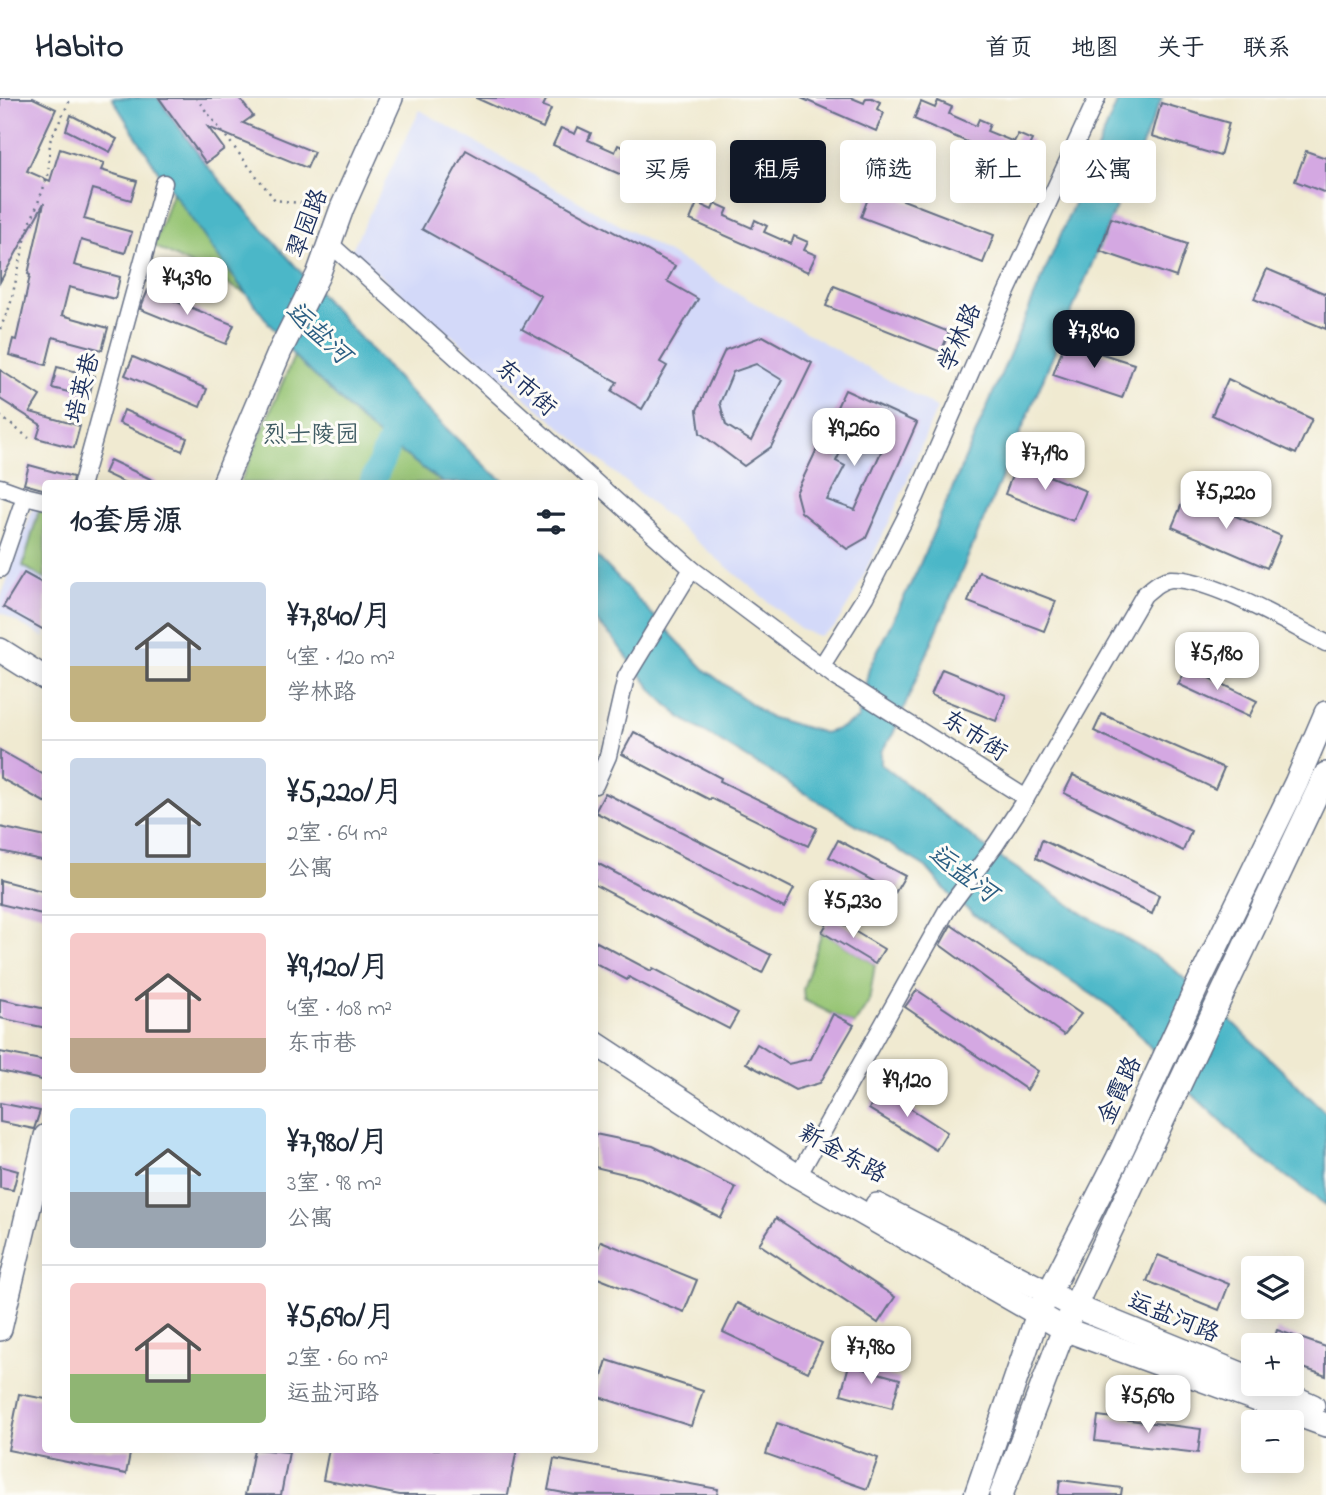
<!DOCTYPE html>
<html lang="zh">
<meta charset="utf-8">
<style>
body{margin:0;font-family:"Indie Flower","LXGW WenKai TC",sans-serif;background:#f2f2f3;color:#1f2937;height:100vh;display:flex;flex-direction:column;font-size:26px;white-space:nowrap}
*{box-sizing:border-box;margin:0}
p{font-size:23px;color:#747a83}
.icon{flex:none;width:38px;height:38px;fill:none;stroke:currentColor;stroke-width:2;stroke-linecap:round;stroke-linejoin:round}
.map{position:relative;flex:1;overflow:hidden}
.drawer{position:absolute;left:42px;top:382px;width:556px;height:973px;display:flex;flex-direction:column;background:#fff;border-radius:7px;box-shadow:0 4px 18px #0003}
.drawer>*{flex:none}
.hud{position:absolute;left:620px;top:42px;width:600px;height:63px;display:flex;gap:14px}
.fabs{position:absolute;left:1241px;top:1158px;display:grid;gap:14px}
.fabs a{display:grid;place-items:center;width:63px;height:63px;border-radius:7px;background:#fff;box-shadow:0 4px 18px #0003;font-size:35px}
.price{position:absolute;translate:-50% -60px;padding:0 16px;border-radius:14px;background:#fff;color:#222;font-size:23px;line-height:46px;filter:drop-shadow(0 2px 4px #0008)}
.price::after{content:'';position:absolute;left:50%;top:42px;width:21px;height:16px;margin-left:-10px;background:inherit;clip-path:polygon(0 0,100% 0,50% 100%)}
.price.on{background:#111827;color:#fff}
ul{padding:0;list-style:none}
li{display:flex;align-items:center;gap:21px;height:175px;padding:0 28px}
li+li{border-top:2px solid #e0e1e3}
li span{display:grid;place-items:center;flex:none;width:196px;height:140px;border-radius:7px;color:#555}
li>.icon{margin-inline-start:auto}
span .icon{width:84px;height:84px;fill:#fffc;stroke-width:1}
li b{font-size:30px}
h2{display:flex;justify-content:space-between;align-items:center;height:84px;padding:0 28px;font-size:30px}
.tag{padding:0 24px;border-radius:7px;background:#fff;box-shadow:0 4px 18px #0003;font-size:24px;line-height:63px}
.tag.on{background:#111827;color:#fff}
header{display:flex;align-items:center;gap:42px;box-sizing:border-box;height:98px;padding:0 35px;background:#fff;border-bottom:2px solid #e0e1e3}
header strong{font-size:33px}
nav{display:flex;gap:38px;margin-inline-start:auto;font-size:24px}
.map>svg:first-child{display:block}
.built{fill:#d3d9f9}
.green{fill:#96c473;stroke:#587a68;stroke-width:2}
.water{fill:#4cb7c8;stroke:#347393;stroke-width:2}
.lines{fill:none;stroke-linecap:round;stroke-linejoin:round}
.river{stroke:#4cb7c8;stroke-width:26}
.building{fill:#d4a8e2;fill-rule:evenodd}
.street-casing{stroke:#667086;stroke-width:19}
.secondary-casing{stroke:#667086;stroke-width:26}
.path{stroke:#667086;stroke-width:2.5;stroke-dasharray:2 5;stroke-linecap:butt}
.street{stroke:#fff;stroke-width:16}
.secondary{stroke:#fff;stroke-width:23}
.labels{text-anchor:middle;dominant-baseline:central;stroke-width:6;stroke-linejoin:round;paint-order:stroke}
.street-label{font-size:24px;fill:#1b2f5e;stroke:#fdfcf7}
.park-label{font-size:24px;fill:#405c64;stroke:#fdfcf7}
.water-label{font-size:26px;font-style:italic;fill:#2c5f83;stroke:#fdfcf7}
</style>
<header>
<strong>Habito</strong>
<nav><a>首页</a><a>地图</a><a>关于</a><a>联系</a></nav>
</header>
<div class="map">
<svg width="1326" height="1397" viewBox="0 0 1326 1397">
<rect width="100%" height="100%" fill="#fdfcf7"/>
<filter id="ink" filterUnits="userSpaceOnUse"><feTurbulence type="fractalNoise" baseFrequency=".0143" numOctaves="2"/><feDisplacementMap in="SourceGraphic" scale="14" xChannelSelector="R" yChannelSelector="G"/><feConvolveMatrix kernelMatrix="1 2 1 2 8 2 1 2 1" color-interpolation-filters="sRGB"/></filter>
<filter id="wash" filterUnits="userSpaceOnUse"><feTurbulence type="fractalNoise" baseFrequency=".00686" numOctaves="4" result="noise"/><feDisplacementMap in="SourceGraphic" scale="28" xChannelSelector="R" yChannelSelector="G"/><feGaussianBlur stdDeviation="1.57" result="paint"/><feColorMatrix in="noise" values="0 0 0 0 0 0 0 0 0 0 0 0 0 0 0 0 0 1.4 0 .05"/><feComposite in="paint" operator="in"/></filter>
<g filter="url(#wash)">
<rect width="100%" height="100%" fill="#f0ead1"/>
<g class="built">
<path d="M420,12L937,310L894,414L854,497L834,530L819,538L802,532L351,153Z"/>
<path d="M34,407L45,410V540L0,514V502Z"/>
</g>
<g class="green">
<path d="M173,92L245,195L154,148Z"/>
<path d="M294,258L370,331L443,385H240Z"/>
<path d="M39,412L45,414V481L23,468Z"/>
<path d="M822,834L875,866L869,904L854,927L804,902L803,891Z"/>
</g>
<g class="water">
<path d="M112,0H158L207,68L329,206L418,303L488,371L507,385H443L370,331L294,258L216,156L158,73Z"/>
<path d="M1119,0H1162L893,636L881,654V666L982,747L1085,817L1167,865L1231,923L1326,1015V1107L1257,1057L1190,994L1136,933L1112,910L977,819L951,798L926,769L680,619L654,594L611,538L595,523V456L705,572L769,619L824,635L841,630L858,621L869,570L917,473Z"/>
</g>
<g class="lines">
<path class="river" d="M372,385L402,315"/>
</g>
<g id="blocks">
<g class="building">
<path d="M0,0H33L56,11L27,73L50,83L60,51L104,65L101,72L137,83L131,102L93,91L84,121L132,134L125,155L81,142L74,167L120,179L115,201L69,189L62,217L108,230L102,252L53,239L46,267L9,257L13,241L16,242L25,202L30,177L28,176L44,105L0,184Z"/>
<path d="M159,0H239L253,18L243,25L314,54L307,70L208,29L224,51L206,65Z"/>
<path d="M476,0H547L543,8L551,11L543,30Z"/>
<path d="M801,0H852L864,5L866,0H872L880,4L877,11L884,15L876,33Z"/>
<path d="M938,3L952,9L949,16L976,28L979,21L990,26L987,33L1014,44L1018,36L1032,42L1028,50L1040,55L1032,72L914,21L921,4L935,10Z"/>
<path d="M1161,5L1229,25L1220,58L1152,38Z"/>
<path d="M71,17L117,41L110,54L66,32Z"/>
<path d="M578,29L591,35L588,42L615,54L618,47L630,52L627,59L654,71L657,63L671,68L667,76L679,81L672,99L553,47L561,30L575,36Z"/>
<path d="M466,52L675,168L667,183L698,201L660,264L667,268L642,311L612,293L617,284L522,231L541,198L422,131Z"/>
<path d="M1306,53L1326,60V95L1295,83Z"/>
<path d="M872,90L994,137L983,165L861,119Z"/>
<path d="M697,105L712,112L715,105L728,111L725,118L752,130L755,122L767,128L764,134L791,146L794,138L808,144L804,152L816,157L808,174L690,122Z"/>
<path d="M1111,120L1187,146L1176,179L1100,153Z"/>
<path d="M1267,171L1326,196V231L1254,201Z"/>
<path d="M834,188L949,234L941,254L826,208Z"/>
<path d="M148,192L234,227L226,246L140,211Z"/>
<path d="M763,238L812,265L771,349L744,368L700,335L697,312L725,252ZM756,266L782,282L751,343L726,327L720,305L733,274Z"/>
<path d="M1065,244L1134,266L1122,300L1053,277Z"/>
<path d="M133,259L207,291L200,309L125,277Z"/>
<path d="M57,269L94,278L89,299L52,290Z"/>
<path d="M0,272L40,298L30,314L80,328L74,350L37,340L41,327L0,301Z"/>
<path d="M1228,281L1312,321L1296,356L1212,317Z"/>
<path d="M845,292L917,325L866,440L847,451L801,414L796,395ZM852,330L885,345L855,412L827,402L845,368L836,363Z"/>
<path d="M124,312L187,340L182,353L119,325Z"/>
<path d="M110,362L159,385H125L104,375Z"/>
<path d="M1017,365L1086,393L1073,423L1005,396Z"/>
<path d="M29,367L73,379L72,385H46V392L24,386Z"/>
<path d="M1186,396L1281,438L1267,470L1172,429Z"/>
<path d="M979,474L1056,503L1044,533L968,504Z"/>
<path d="M24,475L46,487V533L3,509Z"/>
<path d="M1188,569L1257,603L1249,619L1178,586Z"/>
<path d="M942,571L1006,597L996,623L931,597Z"/>
<path d="M1102,616L1224,670L1215,691L1094,633Z"/>
<path d="M634,634L721,680L720,683L817,730L808,748L711,700L710,702L622,656Z"/>
<path d="M0,652L46,678V705L0,680Z"/>
<path d="M1073,677L1191,733L1183,753L1064,695Z"/>
<path d="M605,695L794,791L784,810L595,714Z"/>
<path d="M0,729L46,739V763L0,753Z"/>
<path d="M838,742L905,778L895,795L829,759Z"/>
<path d="M1042,742L1159,797L1152,816L1036,760Z"/>
<path d="M595,764L771,857L762,875L595,787Z"/>
<path d="M0,782L46,794V817L0,806Z"/>
<path d="M831,819L884,851L875,866L822,834Z"/>
<path d="M951,827L1081,916L1064,937L940,847Z"/>
<path d="M595,843L651,873L653,870L738,915L729,931L629,879L627,882L595,865Z"/>
<path d="M917,892L1038,973L1027,992L905,909Z"/>
<path d="M0,901L46,911V930L0,920Z"/>
<path d="M833,916L854,927L820,985L795,992L746,965L757,946L788,966L811,961Z"/>
<path d="M0,954L46,963V983L0,973Z"/>
<path d="M879,990L947,1034L936,1052L869,1011Z"/>
<path d="M0,1005L40,1013L34,1031L0,1024Z"/>
<path d="M595,1036L653,1048L736,1090L721,1120L641,1080L595,1069Z"/>
<path d="M0,1068L18,1073L13,1092L0,1090Z"/>
<path d="M776,1120L895,1199L878,1225L759,1146Z"/>
<path d="M601,1143L697,1182L684,1214L595,1179V1158Z"/>
<path d="M1158,1157L1229,1186L1219,1212L1147,1183Z"/>
<path d="M737,1205L822,1245L808,1274L723,1234Z"/>
<path d="M1277,1232L1326,1249V1278L1292,1266V1248H1272Z"/>
<path d="M607,1262L703,1293L691,1328L596,1298Z"/>
<path d="M849,1267L900,1281L892,1310L841,1296Z"/>
<path d="M19,1296L46,1301V1351H131L126,1376L8,1352Z"/>
<path d="M1098,1318L1201,1331L1198,1355L1095,1343Z"/>
<path d="M777,1325L878,1360L867,1391L766,1356Z"/>
<path d="M254,1351L289,1354L281,1397H245Z"/>
<path d="M329,1351H517L508,1397H400L323,1382Z"/>
<path d="M554,1361L718,1391L717,1397H575L548,1392Z"/>
<path d="M1060,1382L1122,1390L1121,1397H1058Z"/>
</g>
</g>
</g>
<g filter="url(#ink)">
<use href="#blocks" fill-opacity="0" stroke="#667086" stroke-width="2"/>
<g class="lines">
<g class="street-casing">
<g id="street">
<path d="M328,144L692,471L837,580L1026,700"/>
<path d="M82,385L164,85"/>
<path d="M0,389L25,398"/>
<path d="M0,471L25,398L46,403"/>
<path d="M821,569L865,499L916,399L995,219L1097,0"/>
<path d="M595,687L608,658L626,579L692,471"/>
<path d="M803,1069L947,812L996,746L1026,700L1144,497C1152,490 1160,482 1171,481C1212,480 1288,526 1326,545"/>
</g>
</g>
<g class="secondary-casing">
<g id="secondary">
<path d="M224,385L280,253L318,177L342,110L391,0"/>
<path d="M0,552L46,581"/>
<path d="M595,945L796,1077L1064,1231L1326,1327"/>
<path d="M877,1107L1074,1208L1253,1281"/>
<path d="M0,1231L46,1038"/>
<path d="M1264,1286L1313,1308"/>
<path d="M976,1397L1038,1216L1118,1060L1199,884L1296,685L1326,615"/>
<path d="M1001,1397L1064,1231L1326,676"/>
</g>
</g>
<g class="path">
<path d="M196,0L275,102L324,108"/>
<path d="M0,231L10,208L27,134L48,78L50,43L71,0"/>
<path d="M0,318L29,340"/>
</g>
<use href="#street" class="street"/>
<use href="#secondary" class="secondary"/>
</g>
</g>
<g class="labels">
<g class="street-label">
<text transform="translate(309 126) rotate(-69)">翠园路</text>
<text transform="translate(961 240) rotate(-66)">学林路</text>
<text transform="translate(84 290) rotate(-75)">培英巷</text>
<text transform="translate(525 291) rotate(42)">东市街</text>
<text transform="translate(974 639) rotate(33)">东市街</text>
<text transform="translate(1121 993) rotate(-65)">金霞路</text>
<text transform="translate(842 1057) rotate(29)">新金东路</text>
<text transform="translate(1173 1221) rotate(22)">运盐河路</text>
</g>
<g class="park-label">
<text x="311" y="338">烈士陵园</text>
</g>
<g class="water-label">
<text transform="translate(317 236) rotate(43)">运盐河</text>
<text transform="translate(962 777) rotate(37)">运盐河</text>
</g>
</g>
</svg>
<div class="fabs">
<a><svg class="icon" aria-label="layers" viewBox="0 0 24 24"><path d="M12 4l9 5-9 5-9-5zM3 14l9 5 9-5"/></svg></a>
<a>+</a>
<a>−</a>
</div>
<b class="price" style="left:187px;top:219px">¥4,390</b>
<b class="price on" style="left:1094px;top:272px">¥7,840</b>
<b class="price" style="left:854px;top:370px">¥9,260</b>
<b class="price" style="left:1045px;top:394px">¥7,190</b>
<b class="price" style="left:1226px;top:433px">¥5,220</b>
<b class="price" style="left:1217px;top:594px">¥5,180</b>
<b class="price" style="left:853px;top:842px">¥5,230</b>
<b class="price" style="left:907px;top:1021px">¥9,120</b>
<b class="price" style="left:871px;top:1288px">¥7,980</b>
<b class="price" style="left:1148px;top:1337px">¥5,690</b>
<div class="hud">
<a class="tag">买房</a>
<a class="tag on">租房</a>
<a class="tag">筛选</a>
<a class="tag">新上</a>
<a class="tag">公寓</a>
</div>
<section class="drawer">
<h2>10套房源<svg class="icon" aria-label="filters" viewBox="0 0 24 24"><path d="M4 7h16M4 17h16"/><circle cx="9" cy="7" r="2"/><circle cx="15" cy="17" r="2"/></svg></h2>
<ul>
<li><span style="background:linear-gradient(#c9d6e8 60%,#c2b280 0)"><svg class="icon" aria-label="home" viewBox="0 0 24 24"><path d="M3 11l9-7 9 7M6 9v11h12V9"/></svg></span><div><b>¥7,840/月</b><p>4室 · 120 m²</p><p>学林路</p></div></li>
<li><span style="background:linear-gradient(#c9d6e8 75%,#c2b280 0)"><svg class="icon" aria-label="home" viewBox="0 0 24 24"><path d="M3 11l9-7 9 7M6 9v11h12V9"/></svg></span><div><b>¥5,220/月</b><p>2室 · 64 m²</p><p>公寓</p></div></li>
<li><span style="background:linear-gradient(#f6c9c9 75%,#b9a48a 0)"><svg class="icon" aria-label="home" viewBox="0 0 24 24"><path d="M3 11l9-7 9 7M6 9v11h12V9"/></svg></span><div><b>¥9,120/月</b><p>4室 · 108 m²</p><p>东市巷</p></div></li>
<li><span style="background:linear-gradient(#bfe0f5 60%,#9aa5b1 0)"><svg class="icon" aria-label="home" viewBox="0 0 24 24"><path d="M3 11l9-7 9 7M6 9v11h12V9"/></svg></span><div><b>¥7,980/月</b><p>3室 · 98 m²</p><p>公寓</p></div></li>
<li><span style="background:linear-gradient(#f6c9c9 65%,#8fb573 0)"><svg class="icon" aria-label="home" viewBox="0 0 24 24"><path d="M3 11l9-7 9 7M6 9v11h12V9"/></svg></span><div><b>¥5,690/月</b><p>2室 · 60 m²</p><p>运盐河路</p></div></li>
</ul>
</section>
</div>
